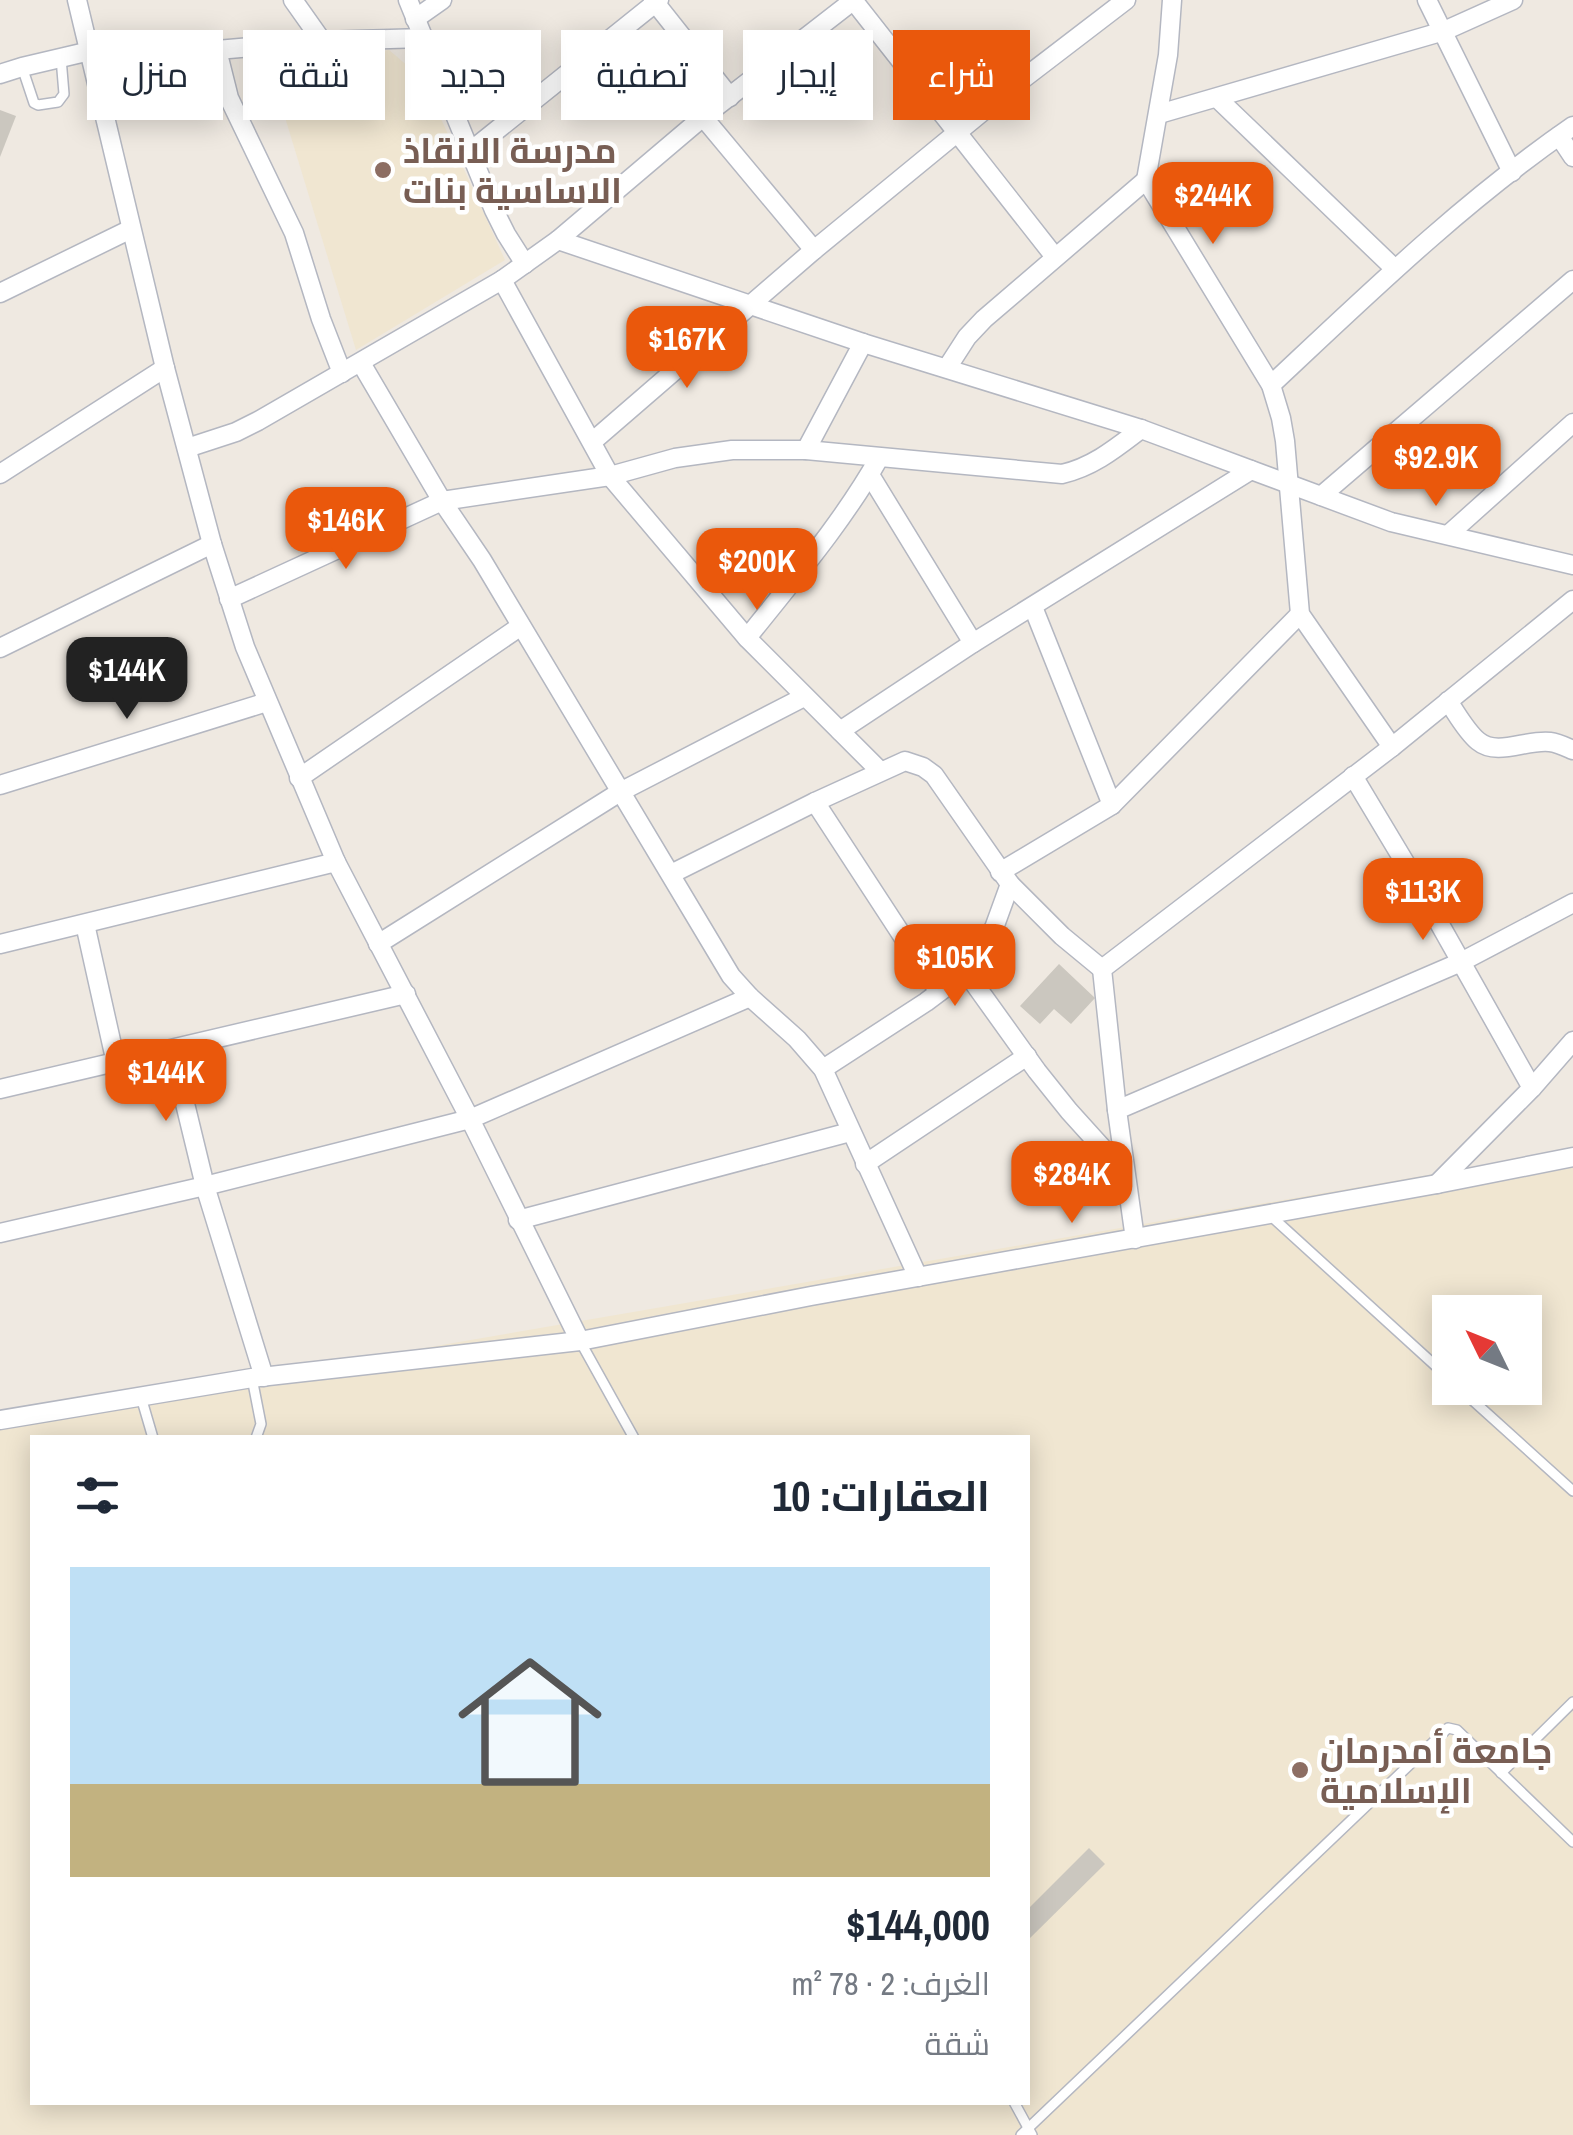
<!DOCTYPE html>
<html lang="ar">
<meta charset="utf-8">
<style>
body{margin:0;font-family:"Archivo Narrow",Cairo,sans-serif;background:#f2f2f3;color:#1f2937;direction:rtl;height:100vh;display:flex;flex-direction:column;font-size:38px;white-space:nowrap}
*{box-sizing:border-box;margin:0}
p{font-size:32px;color:#747a83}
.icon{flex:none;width:55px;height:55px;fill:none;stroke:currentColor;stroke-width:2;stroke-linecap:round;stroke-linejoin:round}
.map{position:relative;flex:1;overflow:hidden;direction:ltr}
.drawer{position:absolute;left:30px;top:1435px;width:1000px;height:670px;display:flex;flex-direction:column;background:#fff;border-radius:0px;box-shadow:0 5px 25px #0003;direction:rtl}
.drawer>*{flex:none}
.top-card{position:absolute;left:30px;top:30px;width:1000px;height:90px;direction:rtl;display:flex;gap:20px}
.needle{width:65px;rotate:313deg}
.buttons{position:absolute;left:1432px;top:1295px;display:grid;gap:20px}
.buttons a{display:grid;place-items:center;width:110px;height:110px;border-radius:0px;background:#fff;box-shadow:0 5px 25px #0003;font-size:50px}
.price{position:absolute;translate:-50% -85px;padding:0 22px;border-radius:20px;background:#ea580c;color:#fff;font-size:32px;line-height:65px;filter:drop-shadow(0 2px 5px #0008)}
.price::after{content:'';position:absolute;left:50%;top:60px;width:30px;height:22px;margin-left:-15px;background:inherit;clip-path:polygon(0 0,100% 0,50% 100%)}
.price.current{background:#222;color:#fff}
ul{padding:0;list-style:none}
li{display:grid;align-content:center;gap:20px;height:530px;padding:0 40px}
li+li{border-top:2px solid #e0e1e3}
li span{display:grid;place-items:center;height:310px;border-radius:0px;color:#555}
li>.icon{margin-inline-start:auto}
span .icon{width:180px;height:180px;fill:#fffc;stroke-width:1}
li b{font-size:42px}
h2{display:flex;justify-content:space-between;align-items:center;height:120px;padding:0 40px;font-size:42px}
.chip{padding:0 35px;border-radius:0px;background:#fff;box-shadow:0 5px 25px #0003;font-size:35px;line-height:90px}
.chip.current{background:#ea580c;color:#fff}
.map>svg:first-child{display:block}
.education{fill:#f0e6d1;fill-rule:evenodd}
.building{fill:#cbc7bf}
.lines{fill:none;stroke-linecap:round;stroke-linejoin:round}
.service-casing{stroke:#b4b7c1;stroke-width:12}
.minor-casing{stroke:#b4b7c1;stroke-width:21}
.service{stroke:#fff;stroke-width:9}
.minor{stroke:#fff;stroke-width:18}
.education-dot{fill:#8d6e63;stroke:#fff;stroke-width:4}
.labels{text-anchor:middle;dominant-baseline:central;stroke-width:9;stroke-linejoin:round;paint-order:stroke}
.education-label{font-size:35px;font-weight:bold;fill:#785e54;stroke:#fff;text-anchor:start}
</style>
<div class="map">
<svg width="1573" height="2135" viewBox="0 0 1573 2135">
<rect width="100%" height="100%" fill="#efe9e1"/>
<g class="education">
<path d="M389,50L423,79L505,260L356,350L269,65Z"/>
<path d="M1573,1150V2135H0V1421ZM1450,1312H1525V1388H1450ZM32,1438H1028V2102H32Z"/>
</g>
<g class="building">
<path d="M0,110L16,116L0,157Z"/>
<path d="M1059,964L1095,998L1071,1024L1054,1009L1040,1024L1020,1006Z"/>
<path d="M1089,1848L1105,1864L1028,1940V1909Z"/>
</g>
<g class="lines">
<g class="service-casing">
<g id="service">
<path d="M22,67L34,103L38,105L58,102L64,94L61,58"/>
<path d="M1271,1216L1450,1379"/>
<path d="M580,1341L634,1438"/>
<path d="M252,1378L261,1424L256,1438"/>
<path d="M1459,1388L1573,1491"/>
<path d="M141,1397L153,1438"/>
<path d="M1501,1773L1573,1702"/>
<path d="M1014,2102L1032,2135"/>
<path d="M1021,2135L1448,1728L1457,1730L1573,1842"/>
</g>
</g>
<g class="minor-casing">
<g id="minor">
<path d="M77,0L165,368L212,544L245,647L336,862L470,1119L580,1341"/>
<path d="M293,0L322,41"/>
<path d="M408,0L494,210L506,234L525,264"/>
<path d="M653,0L730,97"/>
<path d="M853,0L1055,257"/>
<path d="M1172,0L1168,55L1146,180L1271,385L1281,418L1285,441L1300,614L1392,747"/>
<path d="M1427,0L1512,172"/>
<path d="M415,19L442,0"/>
<path d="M217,50L229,98L294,233L321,319L342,373"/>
<path d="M0,74L22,67L90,51L131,47L157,46L217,50L322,41L424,38"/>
<path d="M1217,98L1395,269"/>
<path d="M1159,114L1444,31L1513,0"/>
<path d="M703,117L814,250"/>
<path d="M1559,136L1573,157"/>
<path d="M472,150L659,0"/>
<path d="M558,240L703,117L854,0"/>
<path d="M502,280L610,476L747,638L880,771"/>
<path d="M0,293L131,229"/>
<path d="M361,363L442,501L482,560L731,976L750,997L797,1039L823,1069L918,1277"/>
<path d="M947,368L967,337L984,319L1146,180"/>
<path d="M1271,385C1368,294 1464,201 1573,126"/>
<path d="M592,442L814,250L1015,85L1126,0"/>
<path d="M187,448L236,432L258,421L502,280L558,240L863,343L1141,429L1391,522L1573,565"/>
<path d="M806,450L863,343"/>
<path d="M0,474L165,368"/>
<path d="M870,475L973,643"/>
<path d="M1321,496L1573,280"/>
<path d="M1448,535L1573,423"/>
<path d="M229,599L442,501L610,476L675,458L732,450H806L1062,474C1093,467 1116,448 1141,429"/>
<path d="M1033,607L1112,805"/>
<path d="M747,638C793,580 843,522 879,458"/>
<path d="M0,648L212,544"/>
<path d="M1448,701C1457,714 1466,731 1478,741C1497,757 1527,739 1550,742C1558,743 1566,747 1573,750"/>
<path d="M840,731L973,643L1251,470"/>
<path d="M1353,776L1407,866L1532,1088"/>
<path d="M299,778L521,626"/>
<path d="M0,785L267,702"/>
<path d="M815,802L939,992"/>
<path d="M1000,872L1112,805L1300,614"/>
<path d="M671,874L815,802L905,761L923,767L934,775L1010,884L1062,936L1102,969"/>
<path d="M85,924L116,1063"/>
<path d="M0,944L336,862"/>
<path d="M378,944L620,792L804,697"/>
<path d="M966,972L1037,1071L1069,1111L1125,1173"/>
<path d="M172,1050L205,1186L264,1377"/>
<path d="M823,1069L926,1002L966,972L994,928L1010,884"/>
<path d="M0,1089L406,994"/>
<path d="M1117,1110L1102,969L1392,747L1573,600"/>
<path d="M865,1164L1027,1056"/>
<path d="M1437,1184L1532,1088L1573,1041"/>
<path d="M518,1220L850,1132"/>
<path d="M0,1233L205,1186L470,1119L750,997"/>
<path d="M1135,1239L1117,1110L1461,962L1573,903"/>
<path d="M0,1420L252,1378L580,1341L811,1296L1437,1184L1573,1157"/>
</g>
</g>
<use href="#service" class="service"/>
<use href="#minor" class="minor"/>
</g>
<g class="education-dot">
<circle cx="383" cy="170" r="10"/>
<circle cx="1300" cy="1770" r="10"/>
</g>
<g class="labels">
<g class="education-label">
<text x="403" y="150">مدرسة الانقاذ<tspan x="403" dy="40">الاساسية بنات</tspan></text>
<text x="1320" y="1750">جامعة أمدرمان<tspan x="1320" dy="40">الإسلامية</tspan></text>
</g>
</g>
</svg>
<div class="buttons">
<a><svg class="needle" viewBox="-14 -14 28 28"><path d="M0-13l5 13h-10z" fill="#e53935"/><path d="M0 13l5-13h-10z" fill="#747a83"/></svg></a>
</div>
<b class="price" style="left:1213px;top:247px">$244K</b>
<b class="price" style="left:687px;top:391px">$167K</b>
<b class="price" style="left:1436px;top:509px">$92.9K</b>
<b class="price" style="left:346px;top:572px">$146K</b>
<b class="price" style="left:757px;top:613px">$200K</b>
<b class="price current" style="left:127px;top:722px">$144K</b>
<b class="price" style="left:1423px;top:943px">$113K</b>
<b class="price" style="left:955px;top:1009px">$105K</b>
<b class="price" style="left:166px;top:1124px">$144K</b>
<b class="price" style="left:1072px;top:1226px">$284K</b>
<div class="top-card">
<a class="chip current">شراء</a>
<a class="chip">إيجار</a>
<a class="chip">تصفية</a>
<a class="chip">جديد</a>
<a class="chip">شقة</a>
<a class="chip">منزل</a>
</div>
<section class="drawer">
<h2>العقارات: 10<svg class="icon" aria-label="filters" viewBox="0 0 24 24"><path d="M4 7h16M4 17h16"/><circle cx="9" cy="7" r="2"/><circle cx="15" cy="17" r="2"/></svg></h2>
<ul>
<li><span style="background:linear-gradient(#bfe0f5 70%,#c2b280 0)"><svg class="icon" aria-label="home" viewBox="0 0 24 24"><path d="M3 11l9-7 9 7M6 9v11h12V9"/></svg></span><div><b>$144,000</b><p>الغرف: 2 · 78 m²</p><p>شقة</p></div></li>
</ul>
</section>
</div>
